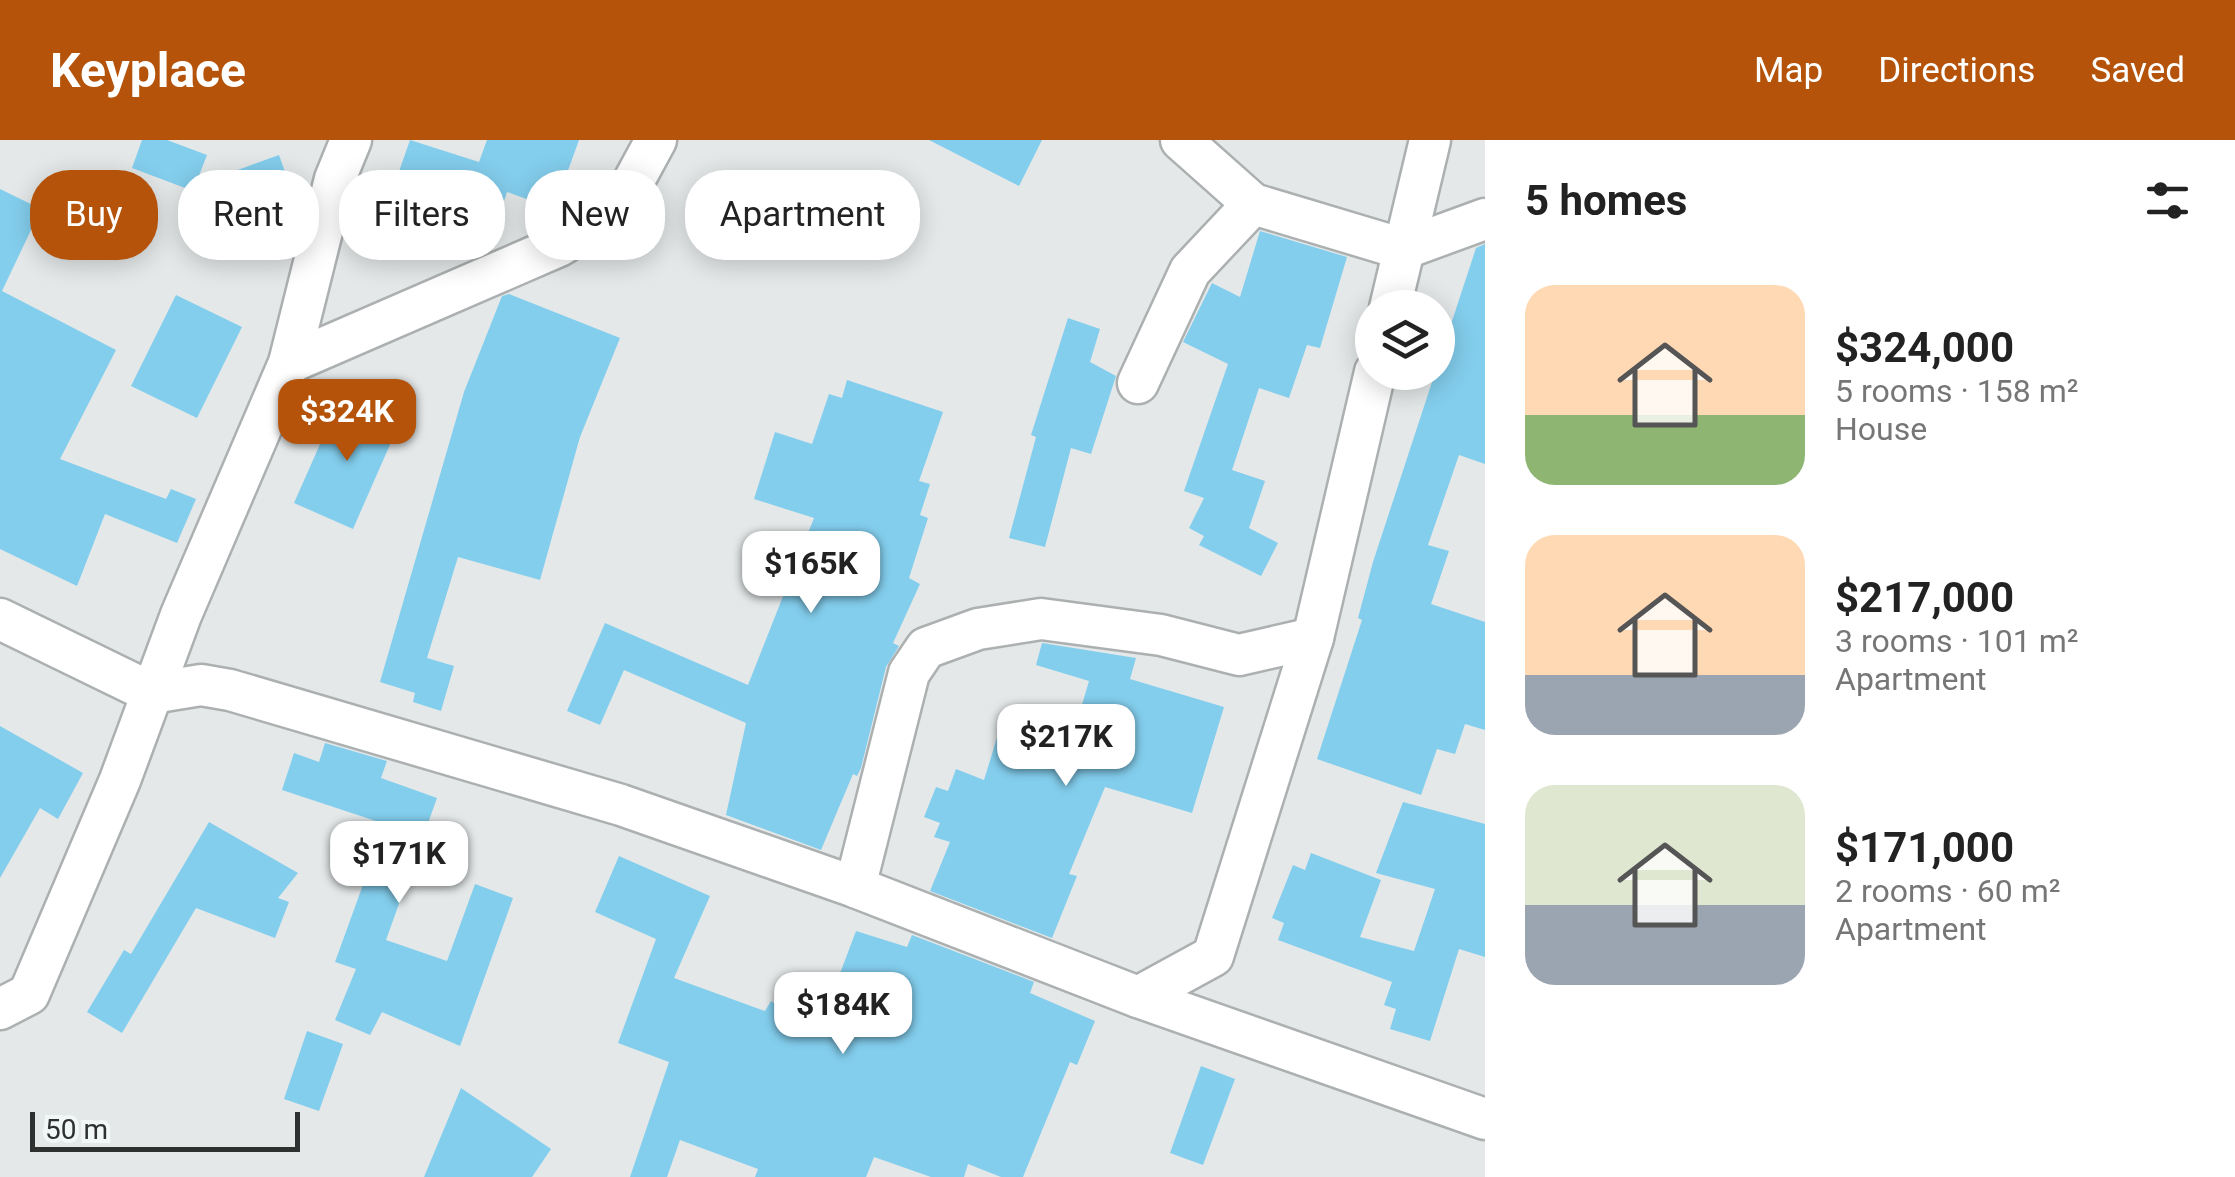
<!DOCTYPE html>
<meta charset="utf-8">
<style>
body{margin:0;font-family:Roboto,sans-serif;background:#f2f2f2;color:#222;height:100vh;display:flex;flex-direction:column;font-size:38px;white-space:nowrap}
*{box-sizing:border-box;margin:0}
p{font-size:32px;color:#767676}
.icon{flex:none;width:55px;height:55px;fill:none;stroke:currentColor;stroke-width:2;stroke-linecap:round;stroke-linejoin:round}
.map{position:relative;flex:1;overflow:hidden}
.panel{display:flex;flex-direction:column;background:#fff;width:750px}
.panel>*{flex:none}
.banner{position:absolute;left:30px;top:30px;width:950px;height:90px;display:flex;gap:20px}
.controls{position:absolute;left:1355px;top:150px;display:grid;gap:20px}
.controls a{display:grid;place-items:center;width:100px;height:100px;border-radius:50%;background:#fff;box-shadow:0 5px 25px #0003;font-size:50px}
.scale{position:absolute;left:30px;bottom:25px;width:270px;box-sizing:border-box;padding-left:10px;border:5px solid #2f3131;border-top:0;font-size:28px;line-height:35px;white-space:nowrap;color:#2f3131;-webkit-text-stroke:8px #f1f6f6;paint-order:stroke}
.price{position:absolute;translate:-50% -85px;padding:0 22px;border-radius:20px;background:#fff;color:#222;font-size:32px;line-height:65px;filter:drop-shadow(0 2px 5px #0008)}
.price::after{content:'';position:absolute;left:50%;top:60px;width:30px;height:22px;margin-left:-15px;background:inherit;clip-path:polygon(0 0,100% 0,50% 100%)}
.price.current{background:#b45309;color:#fff}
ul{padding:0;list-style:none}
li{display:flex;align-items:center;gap:30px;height:250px;padding:0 40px}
li span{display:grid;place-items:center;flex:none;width:280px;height:200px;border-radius:30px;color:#555}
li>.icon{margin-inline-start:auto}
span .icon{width:120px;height:120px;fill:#fffc;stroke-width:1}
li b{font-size:42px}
h2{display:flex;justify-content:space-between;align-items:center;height:120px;padding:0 40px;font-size:42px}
.chip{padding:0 35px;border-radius:40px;background:#fff;box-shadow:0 5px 25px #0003;font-size:35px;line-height:90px}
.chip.current{background:#b45309;color:#fff}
header{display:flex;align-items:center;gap:60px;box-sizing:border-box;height:140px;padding:0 50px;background:#b45309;color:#fff}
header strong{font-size:48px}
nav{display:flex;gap:55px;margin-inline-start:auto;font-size:35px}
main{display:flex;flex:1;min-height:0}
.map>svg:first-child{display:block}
.building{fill:#83ceed}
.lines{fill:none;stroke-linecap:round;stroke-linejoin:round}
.street-casing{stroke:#acb0b0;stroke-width:45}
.street{stroke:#fff;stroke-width:40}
</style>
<header>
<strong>Keyplace</strong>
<nav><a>Map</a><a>Directions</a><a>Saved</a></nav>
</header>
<main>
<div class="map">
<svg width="1485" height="1037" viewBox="0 0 1485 1037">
<rect width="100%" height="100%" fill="#e4e8e9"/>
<g class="building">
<path d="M142,0H167L207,15L193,51L132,28Z"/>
<path d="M410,0L479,22L487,0H579L554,69L507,52L492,98L388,63Z"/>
<path d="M929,0H1042L1019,46Z"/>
<path d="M279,15L291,49L247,65L235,31Z"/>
<path d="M0,49L41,69L2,151L116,210L60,319L166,359L171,349L196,359L177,403L105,374L77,446L0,409Z"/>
<path d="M1260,91L1347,117L1320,208L1307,205L1289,258L1259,248L1232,330L1265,341L1249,388L1278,403L1261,436L1199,405L1204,396L1189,388L1204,358L1184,351L1228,224L1183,202L1212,143L1240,157Z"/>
<path d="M1485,104V324L1459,315L1428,405L1449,411L1431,464L1485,482V590L1465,584L1455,614L1437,609L1421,655L1317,619L1362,480L1358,478L1373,422L1476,108Z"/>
<path d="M509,154L620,198L580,297L540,440L458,417L427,518L454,526L441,571L413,562L415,553L380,542L464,252L502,156Z"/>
<path d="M176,155L242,187L197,278L131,246Z"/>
<path d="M1068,178L1100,189L1090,222L1116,236L1091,314L1071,308L1045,407L1009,398L1036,297L1031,295Z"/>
<path d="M847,240L943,272L919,341L930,344L920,375L928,378L909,438L920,444L893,503L899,506L886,527L861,628L857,636L853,634L821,710L726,675L746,583L624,530L600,585L567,571L605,483L748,545L814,378L754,359L775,292L812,304L829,254L842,258Z"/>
<path d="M340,259L399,284L353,389L294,363Z"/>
<path d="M1042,503L1136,518L1130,539L1224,567L1192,673L1105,647L1069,734L1077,736L1052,798L930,751L950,702L934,697L940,683L924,677L936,647L948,651L956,629L984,640L1000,588L1069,609L1089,541L1036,525Z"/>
<path d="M0,586L83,633L58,679L40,668L0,738Z"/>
<path d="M325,603L387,621L381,638L437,658L386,800L447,821L475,744L513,758L460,906L382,872L370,895L335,880L356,829L335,822L385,684L282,650L294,613L319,622Z"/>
<path d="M1403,662L1485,684V817L1459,809L1430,901L1390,889L1396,869L1384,865L1392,842L1278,800L1284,783L1272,778L1293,725L1305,730L1311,713L1381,740L1360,797L1414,811L1435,749L1376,733Z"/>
<path d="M209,682L298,733L278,758L289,762L275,798L196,768L122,893L87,872L124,810L131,814Z"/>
<path d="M619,716L710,756L674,838L765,871L771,861L818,892L856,791L907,807L912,795L1034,842L1030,853L1095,881L1077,925L1070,922L1023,1037H1001L968,1024L964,1037H931L874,1017L866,1037H755L758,1029L680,1000L667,1037H630L669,922L618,903L656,799L595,772Z"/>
<path d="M307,891L343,904L319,971L284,959Z"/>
<path d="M1201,926L1235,939L1203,1025L1170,1013Z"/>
<path d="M461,948L551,1009L532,1037H424Z"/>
</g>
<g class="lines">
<g class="street-casing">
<g id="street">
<path d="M1181,0L1253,64L1403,109L1485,79"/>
<path d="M1390,168L1430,0"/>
<path d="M289,223L559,106L618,70L656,0"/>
<path d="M1375,232L1313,498L1213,816L1138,857L1485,979"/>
<path d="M1138,243L1190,131L1253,64"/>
<path d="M0,479L152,553L201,545L230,550L621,665L855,747L1138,857"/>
<path d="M855,747L909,533L926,508L978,489L1041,479L1161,495L1239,515L1313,498"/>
<path d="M0,869L29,854L120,640L181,475L289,223L335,39L351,0"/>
</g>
</g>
<use href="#street" class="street"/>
</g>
</svg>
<div class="controls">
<a><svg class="icon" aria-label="layers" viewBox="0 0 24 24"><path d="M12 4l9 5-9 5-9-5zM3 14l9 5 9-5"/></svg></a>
</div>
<div class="scale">50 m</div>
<b class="price current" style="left:347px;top:324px">$324K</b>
<b class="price" style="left:811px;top:476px">$165K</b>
<b class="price" style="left:1066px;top:649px">$217K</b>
<b class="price" style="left:399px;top:766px">$171K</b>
<b class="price" style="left:843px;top:917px">$184K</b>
<div class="banner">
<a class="chip current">Buy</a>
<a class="chip">Rent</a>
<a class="chip">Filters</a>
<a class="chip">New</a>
<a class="chip">Apartment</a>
</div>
</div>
<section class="panel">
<h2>5 homes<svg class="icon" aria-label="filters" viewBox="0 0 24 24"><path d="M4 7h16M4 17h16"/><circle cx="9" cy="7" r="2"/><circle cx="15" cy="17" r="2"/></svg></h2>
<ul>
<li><span style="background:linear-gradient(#ffd9b3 65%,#8fb573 0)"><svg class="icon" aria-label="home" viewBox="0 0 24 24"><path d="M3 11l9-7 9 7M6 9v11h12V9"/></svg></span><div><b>$324,000</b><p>5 rooms · 158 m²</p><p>House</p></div></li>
<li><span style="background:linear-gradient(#ffd9b3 70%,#9aa5b1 0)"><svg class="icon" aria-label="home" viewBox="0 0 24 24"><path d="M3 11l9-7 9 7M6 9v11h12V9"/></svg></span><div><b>$217,000</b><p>3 rooms · 101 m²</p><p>Apartment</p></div></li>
<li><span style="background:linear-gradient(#dfe7d0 60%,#9aa5b1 0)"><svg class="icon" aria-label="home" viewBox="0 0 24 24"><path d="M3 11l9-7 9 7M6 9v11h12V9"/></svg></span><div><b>$171,000</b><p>2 rooms · 60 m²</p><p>Apartment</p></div></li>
</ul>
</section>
</main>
